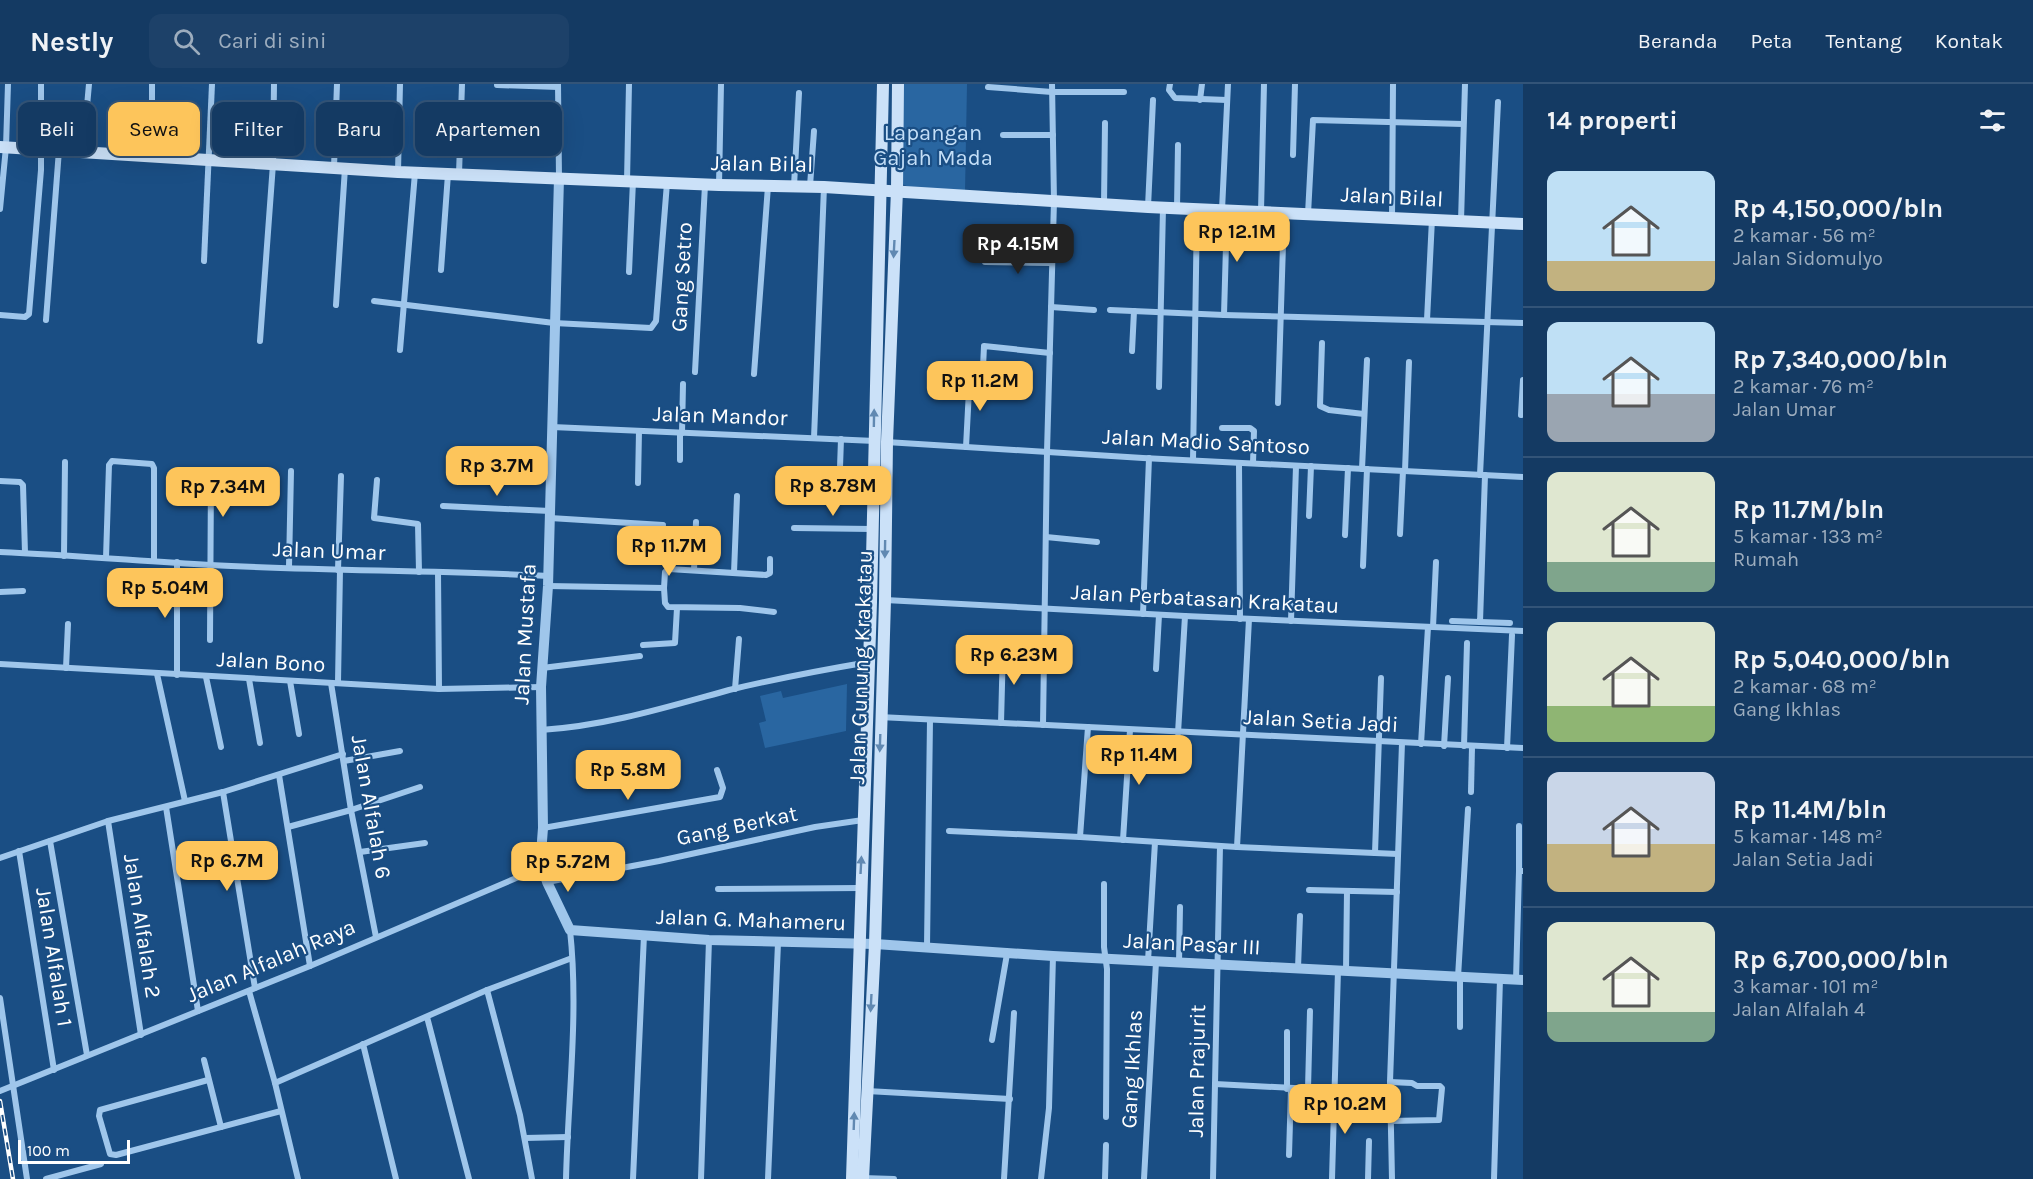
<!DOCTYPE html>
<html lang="id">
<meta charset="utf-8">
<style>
body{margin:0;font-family:Karla,sans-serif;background:#1d4169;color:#f1f3f6;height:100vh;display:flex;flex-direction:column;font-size:22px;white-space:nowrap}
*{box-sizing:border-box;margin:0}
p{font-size:20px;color:#9dadbe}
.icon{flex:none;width:33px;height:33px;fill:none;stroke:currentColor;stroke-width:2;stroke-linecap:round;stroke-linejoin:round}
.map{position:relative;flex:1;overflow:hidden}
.drawer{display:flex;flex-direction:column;background:#143a63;width:510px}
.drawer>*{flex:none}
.guide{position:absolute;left:18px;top:18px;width:570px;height:54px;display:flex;gap:12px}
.scale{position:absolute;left:18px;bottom:15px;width:112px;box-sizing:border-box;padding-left:6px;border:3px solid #fff;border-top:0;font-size:16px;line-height:21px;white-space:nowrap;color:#fff;-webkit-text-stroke:4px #1a4e84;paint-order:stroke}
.price{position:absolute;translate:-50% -51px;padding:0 14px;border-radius:12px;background:#fdc55b;color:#111;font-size:20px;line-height:39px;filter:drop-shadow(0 2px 3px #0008)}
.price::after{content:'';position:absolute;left:50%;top:36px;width:18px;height:14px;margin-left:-9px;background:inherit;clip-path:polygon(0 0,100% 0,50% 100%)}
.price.selected{background:#222;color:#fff}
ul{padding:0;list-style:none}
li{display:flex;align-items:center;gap:18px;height:150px;padding:0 24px}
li+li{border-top:2px solid #335478}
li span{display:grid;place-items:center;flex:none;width:168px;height:120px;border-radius:12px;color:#555}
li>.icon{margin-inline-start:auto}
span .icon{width:72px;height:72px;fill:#fffc;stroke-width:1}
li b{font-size:26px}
h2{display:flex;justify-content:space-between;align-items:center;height:72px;padding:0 24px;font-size:26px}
.chip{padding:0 21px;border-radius:12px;background:#143a63;box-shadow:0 6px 24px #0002,0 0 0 2px #335478;font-size:21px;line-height:54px}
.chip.selected{background:#fdc55b;color:#111}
header{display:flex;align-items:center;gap:36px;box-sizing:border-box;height:84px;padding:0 30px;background:#143a63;border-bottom:2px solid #335478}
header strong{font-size:28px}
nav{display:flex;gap:33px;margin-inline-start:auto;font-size:21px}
.search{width:420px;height:54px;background:#1d4169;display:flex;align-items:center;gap:15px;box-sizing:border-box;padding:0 21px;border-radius:12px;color:#9dadbe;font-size:22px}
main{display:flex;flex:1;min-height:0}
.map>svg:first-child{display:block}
.park{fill:#2966a1}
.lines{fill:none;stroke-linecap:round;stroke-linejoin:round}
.minor{stroke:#9fc6eb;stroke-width:6}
.tertiary{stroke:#9fc6eb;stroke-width:10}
.secondary{stroke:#cbe1f8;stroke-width:12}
.rail-casing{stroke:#fff;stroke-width:4.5}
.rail{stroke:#1a4e84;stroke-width:2;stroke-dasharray:7;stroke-linecap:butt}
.oneway{fill:#6189b2}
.labels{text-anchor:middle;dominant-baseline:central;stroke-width:4.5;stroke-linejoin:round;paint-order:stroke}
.park-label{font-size:22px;fill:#c4dff8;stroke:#1a4e84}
.street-label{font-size:22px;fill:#fff;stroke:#1a4e84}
</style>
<header>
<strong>Nestly</strong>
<div class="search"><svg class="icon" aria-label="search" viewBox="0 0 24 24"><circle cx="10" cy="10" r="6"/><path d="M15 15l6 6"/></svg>Cari di sini</div>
<nav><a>Beranda</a><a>Peta</a><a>Tentang</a><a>Kontak</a></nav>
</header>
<main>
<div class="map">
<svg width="1523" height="1095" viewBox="0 0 1523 1095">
<rect width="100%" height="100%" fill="#1a4e84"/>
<g class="park">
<path d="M902,0H967L965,108L911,104L902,100Z"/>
<path d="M847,600L846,647L765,664L759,639L766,637L760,612L781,607L783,614Z"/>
</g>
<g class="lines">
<g class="minor">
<path d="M558,0L559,94"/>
<path d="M1170,0L1169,6L1175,14L1227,16"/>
<path d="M497,1L558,3"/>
<path d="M988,3L1052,8H1124"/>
<path d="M1200,16L1202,0"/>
<path d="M1003,51H1053"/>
<path d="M83,67L89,0"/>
<path d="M152,71V0"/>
<path d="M1293,71L1295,0"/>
<path d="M334,83L337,0"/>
<path d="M398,88L400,0"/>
<path d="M459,90L462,0"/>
<path d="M627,97L629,0"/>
<path d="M719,101L721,0"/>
<path d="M794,102L799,9"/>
<path d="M810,102L814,47"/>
<path d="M1104,120L1105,39"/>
<path d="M1148,123L1153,16"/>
<path d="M1177,124L1178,61"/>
<path d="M0,125L6,63L8,0"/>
<path d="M1222,126L1228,0"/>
<path d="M1261,127L1264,0"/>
<path d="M1308,130L1313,36L1463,40"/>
<path d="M1392,134L1393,0"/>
<path d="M1461,137L1465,0"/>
<path d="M204,177L212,0"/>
<path d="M985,178L1052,179"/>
<path d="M441,186L448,90"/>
<path d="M629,188L633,97"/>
<path d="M374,217L554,239L651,244L656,237L667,99"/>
<path d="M336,221L345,84"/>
<path d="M1051,223L1094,226"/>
<path d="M1110,226L1224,231L1523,239"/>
<path d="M0,231L25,233L29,230L41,86V0"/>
<path d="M1224,231L1227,127"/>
<path d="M46,236L59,66"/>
<path d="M1427,236L1432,135"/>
<path d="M260,257L273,80L274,0"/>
<path d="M1322,259L1320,322L1329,326L1364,330"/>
<path d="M400,266L415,89"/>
<path d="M1132,267L1134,227"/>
<path d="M695,288L705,101"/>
<path d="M754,290L768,102"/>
<path d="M1159,303L1163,124"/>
<path d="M982,305L984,262L1050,269"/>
<path d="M1278,319L1284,129"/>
<path d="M1521,331L1523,296"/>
<path d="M552,343L875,357"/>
<path d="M1222,344H1250L1254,347L1253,379"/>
<path d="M680,349V376"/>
<path d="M682,349L683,300"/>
<path d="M814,354L824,103"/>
<path d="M886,358L1143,374L1523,393"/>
<path d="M966,363L969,306H1005"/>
<path d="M1193,376L1197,126"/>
<path d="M1239,379L1240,535"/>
<path d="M1362,385L1367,276"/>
<path d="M1405,387L1409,278"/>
<path d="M1480,391L1498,18"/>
<path d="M377,396L374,434L418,440L419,488"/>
<path d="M0,397L20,398L23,401L25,469"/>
<path d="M638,399L639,347"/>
<path d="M839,412L841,355"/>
<path d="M443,422L550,427"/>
<path d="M1309,432L1311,382"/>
<path d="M550,434L663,441"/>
<path d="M794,444L872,445"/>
<path d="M1400,450L1403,387"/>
<path d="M1345,451L1348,384"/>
<path d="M1046,453L1097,458"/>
<path d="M0,468C70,471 140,477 210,481C323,487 435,486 548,492"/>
<path d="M64,472L65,378"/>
<path d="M106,474L109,381L112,377L152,380L154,384V476"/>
<path d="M177,478V591"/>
<path d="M1363,482L1367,385"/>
<path d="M289,483L291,387"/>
<path d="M338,486L341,392"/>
<path d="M694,486L696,438"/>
<path d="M438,488L439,605"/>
<path d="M734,489L737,412"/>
<path d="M548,502L664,504L665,519L668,523L740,524L774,528"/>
<path d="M664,504L665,488L669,485L766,491L770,489V475"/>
<path d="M0,508L23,507"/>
<path d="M885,516L1185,532L1523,547"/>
<path d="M1143,530L1149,374"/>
<path d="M1291,537L1296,382"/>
<path d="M1452,537L1480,538L1485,391"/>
<path d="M1480,538L1510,539"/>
<path d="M1433,543L1436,478"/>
<path d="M210,556L211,388"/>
<path d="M643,561L675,559L677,524"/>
<path d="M0,580L439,605L541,603"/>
<path d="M66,584L68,540"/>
<path d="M542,584L640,572"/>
<path d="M1156,585L1159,531"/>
<path d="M157,590L185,717"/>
<path d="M206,593L221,663"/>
<path d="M249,595L260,659"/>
<path d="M290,597L299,650"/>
<path d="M338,598L340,486"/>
<path d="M331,599L351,726L376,853"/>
<path d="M735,605L739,555"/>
<path d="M879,633L1523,664"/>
<path d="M1001,639L1003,563"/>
<path d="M1043,641L1047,368L1054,117L1052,0"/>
<path d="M541,646C606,642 667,623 729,606C775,595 822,586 869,578"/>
<path d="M1178,649L1185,532"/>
<path d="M1421,660L1428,543"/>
<path d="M1444,662L1448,594"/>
<path d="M1464,662L1467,559"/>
<path d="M1507,664L1512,551"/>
<path d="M344,677L400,667"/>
<path d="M279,691L310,882"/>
<path d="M223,708L255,904"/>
<path d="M1471,708L1472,663"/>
<path d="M166,723L198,927"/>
<path d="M108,737L141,951"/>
<path d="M288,743L351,726L420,703"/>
<path d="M543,744L720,713L723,704L717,686"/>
<path d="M949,747L1080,753L1237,763L1398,770"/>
<path d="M1080,753L1088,643"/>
<path d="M1123,756L1130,646"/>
<path d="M50,757L87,971"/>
<path d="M1237,763L1249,535"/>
<path d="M19,767L54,986"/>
<path d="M360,768L425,759"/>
<path d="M1375,769L1381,594"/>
<path d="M0,774L108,737L223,708L343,670"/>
<path d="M1519,787V742"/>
<path d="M547,798L659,777L815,743L863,736"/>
<path d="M1104,800V863L1107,885L1106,1033"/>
<path d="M718,805L860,804"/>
<path d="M1309,806L1397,808"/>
<path d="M927,863L930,636"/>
<path d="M1148,877L1155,758"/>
<path d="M1179,879L1180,823"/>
<path d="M1298,884L1300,832"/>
<path d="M1346,887L1347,807"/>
<path d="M1458,893L1468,725"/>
<path d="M1516,896L1519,787H1523"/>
<path d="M487,906L520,1031L532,1095"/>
<path d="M249,907L275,999L298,1095"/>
<path d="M0,914L27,1095"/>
<path d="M427,933L469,1095"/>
<path d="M1460,943V893"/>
<path d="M992,956L1007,870"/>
<path d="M363,960L396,1095"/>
<path d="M204,976L221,1043"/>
<path d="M208,996L100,1026L99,1032L110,1070L116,1071L281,1027"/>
<path d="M1390,998L1412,999L1417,1002H1440L1442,1004L1439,1036L1390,1037"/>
<path d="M275,999L487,906L572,874"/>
<path d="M1215,1000L1390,1009"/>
<path d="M1287,1005V948"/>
<path d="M1308,1005L1310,927"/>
<path d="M0,1007L310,882L542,783"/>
<path d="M867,1007L1010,1015"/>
<path d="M525,1054L568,1053"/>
<path d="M1289,1071L1291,1005"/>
<path d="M862,1094L894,1095"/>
<path d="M46,1095L101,1080"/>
<path d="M566,1095C568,1012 579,929 570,846"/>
<path d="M633,1095L644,851"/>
<path d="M701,1095L709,856"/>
<path d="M768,1095L778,859"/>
<path d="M1004,1095L1014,929"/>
<path d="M1041,1095L1049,1024L1053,872"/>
<path d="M1105,1095L1106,1061"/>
<path d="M1144,1095L1156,878"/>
<path d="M1213,1095L1220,762"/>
<path d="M1332,1095L1338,886"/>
<path d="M1368,1095L1369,1057"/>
<path d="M1392,1095L1390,998L1402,659"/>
<path d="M1494,1095L1500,895"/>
</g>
<path class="tertiary" d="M559,94L548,502L541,603L543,744L541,770L542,783L547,798L570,846L709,856L875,860L1053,872L1523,896"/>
<g class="secondary">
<path d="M0,63L398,88L719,101L824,103L1148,123L1523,140"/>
<path d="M852,1095L871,518L883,0"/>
<path d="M863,1095L875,860L885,516L887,358L897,106L898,0"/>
</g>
<g class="rail-casing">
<path id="rail" d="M0,1017L13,1095"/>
</g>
<use href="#rail" class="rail"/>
</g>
<defs><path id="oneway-solid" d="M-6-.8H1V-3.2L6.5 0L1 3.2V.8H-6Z" transform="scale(1.5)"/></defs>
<g class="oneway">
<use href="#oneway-solid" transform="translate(894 165) rotate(93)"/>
<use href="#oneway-solid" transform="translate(874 334) rotate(-89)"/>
<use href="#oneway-solid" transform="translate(885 465) rotate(91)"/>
<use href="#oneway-solid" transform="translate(880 659) rotate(92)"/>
<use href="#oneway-solid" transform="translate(861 781) rotate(-87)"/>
<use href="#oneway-solid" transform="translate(871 919) rotate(93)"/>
<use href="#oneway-solid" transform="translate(854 1037) rotate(-88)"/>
</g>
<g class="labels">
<g class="park-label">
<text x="933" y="49">Lapangan<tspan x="933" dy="25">Gajah Mada</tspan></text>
</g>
<g class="street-label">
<text transform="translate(762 80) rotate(1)">Jalan Bilal</text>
<text transform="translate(1392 113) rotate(3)">Jalan Bilal</text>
<text transform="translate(682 193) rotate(-87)">Gang Setro</text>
<text transform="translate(720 332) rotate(2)">Jalan Mandor</text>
<text transform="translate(1206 358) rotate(3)">Jalan Madio Santoso</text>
<text transform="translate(329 467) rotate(2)">Jalan Umar</text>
<text transform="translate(1205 515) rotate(3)">Jalan Perbatasan Krakatau</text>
<text transform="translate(525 550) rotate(-87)">Jalan Mustafa</text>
<text transform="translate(271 578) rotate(3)">Jalan Bono</text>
<text transform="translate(861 583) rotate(-88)">Jalan Gunung Krakatau</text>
<text transform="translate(1321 637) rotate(3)">Jalan Setia Jadi</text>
<text transform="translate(371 723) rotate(80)">Jalan Alfalah 6</text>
<text transform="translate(737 742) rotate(-12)">Gang Berkat</text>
<text transform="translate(751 836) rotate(2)">Jalan G. Mahameru</text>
<text transform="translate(142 842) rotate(81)">Jalan Alfalah 2</text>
<text transform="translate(1192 860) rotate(3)">Jalan Pasar III</text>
<text transform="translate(54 873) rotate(81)">Jalan Alfalah 1</text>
<text transform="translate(271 877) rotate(-23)">Jalan Alfalah Raya</text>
<text transform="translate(1132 985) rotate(-87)">Gang Ikhlas</text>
<text transform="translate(1197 987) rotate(-89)">Jalan Prajurit</text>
</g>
</g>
</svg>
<div class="scale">100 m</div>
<b class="price" style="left:1237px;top:179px">Rp 12.1M</b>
<b class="price selected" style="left:1018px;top:191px">Rp 4.15M</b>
<b class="price" style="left:980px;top:328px">Rp 11.2M</b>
<b class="price" style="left:497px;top:413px">Rp 3.7M</b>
<b class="price" style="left:833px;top:433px">Rp 8.78M</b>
<b class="price" style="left:223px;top:434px">Rp 7.34M</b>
<b class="price" style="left:669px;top:493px">Rp 11.7M</b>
<b class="price" style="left:165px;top:535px">Rp 5.04M</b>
<b class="price" style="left:1014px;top:602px">Rp 6.23M</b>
<b class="price" style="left:1139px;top:702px">Rp 11.4M</b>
<b class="price" style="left:628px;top:717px">Rp 5.8M</b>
<b class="price" style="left:227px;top:808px">Rp 6.7M</b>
<b class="price" style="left:568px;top:809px">Rp 5.72M</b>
<b class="price" style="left:1345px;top:1051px">Rp 10.2M</b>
<div class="guide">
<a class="chip">Beli</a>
<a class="chip selected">Sewa</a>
<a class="chip">Filter</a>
<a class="chip">Baru</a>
<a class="chip">Apartemen</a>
</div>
</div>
<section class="drawer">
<h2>14 properti<svg class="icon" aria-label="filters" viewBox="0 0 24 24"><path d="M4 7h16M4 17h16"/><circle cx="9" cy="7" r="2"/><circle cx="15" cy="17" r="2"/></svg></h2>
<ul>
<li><span style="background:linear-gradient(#bfe0f5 75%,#c2b280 0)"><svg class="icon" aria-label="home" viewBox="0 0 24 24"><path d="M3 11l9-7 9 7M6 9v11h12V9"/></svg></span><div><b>Rp 4,150,000/bln</b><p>2 kamar · 56 m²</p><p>Jalan Sidomulyo</p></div></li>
<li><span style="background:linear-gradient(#bfe0f5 60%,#9aa5b1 0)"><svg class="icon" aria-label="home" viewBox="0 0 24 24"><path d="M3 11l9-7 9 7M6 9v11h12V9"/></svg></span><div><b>Rp 7,340,000/bln</b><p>2 kamar · 76 m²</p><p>Jalan Umar</p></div></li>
<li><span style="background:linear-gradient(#dfe7d0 75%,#7fa58c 0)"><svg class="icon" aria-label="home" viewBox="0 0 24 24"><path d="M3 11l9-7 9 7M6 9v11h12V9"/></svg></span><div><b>Rp 11.7M/bln</b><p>5 kamar · 133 m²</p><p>Rumah</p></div></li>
<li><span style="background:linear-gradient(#dfe7d0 70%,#8fb573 0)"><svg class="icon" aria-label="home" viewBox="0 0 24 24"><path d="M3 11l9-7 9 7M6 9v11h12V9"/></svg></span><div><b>Rp 5,040,000/bln</b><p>2 kamar · 68 m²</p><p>Gang Ikhlas</p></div></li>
<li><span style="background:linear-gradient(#c9d6e8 60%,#c2b280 0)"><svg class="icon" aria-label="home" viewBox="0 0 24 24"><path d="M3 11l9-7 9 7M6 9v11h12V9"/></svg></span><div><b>Rp 11.4M/bln</b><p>5 kamar · 148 m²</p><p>Jalan Setia Jadi</p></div></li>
<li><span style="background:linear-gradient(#dfe7d0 75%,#7fa58c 0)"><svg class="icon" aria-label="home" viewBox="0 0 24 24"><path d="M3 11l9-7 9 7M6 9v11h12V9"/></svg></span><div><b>Rp 6,700,000/bln</b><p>3 kamar · 101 m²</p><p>Jalan Alfalah 4</p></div></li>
</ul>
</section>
</main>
